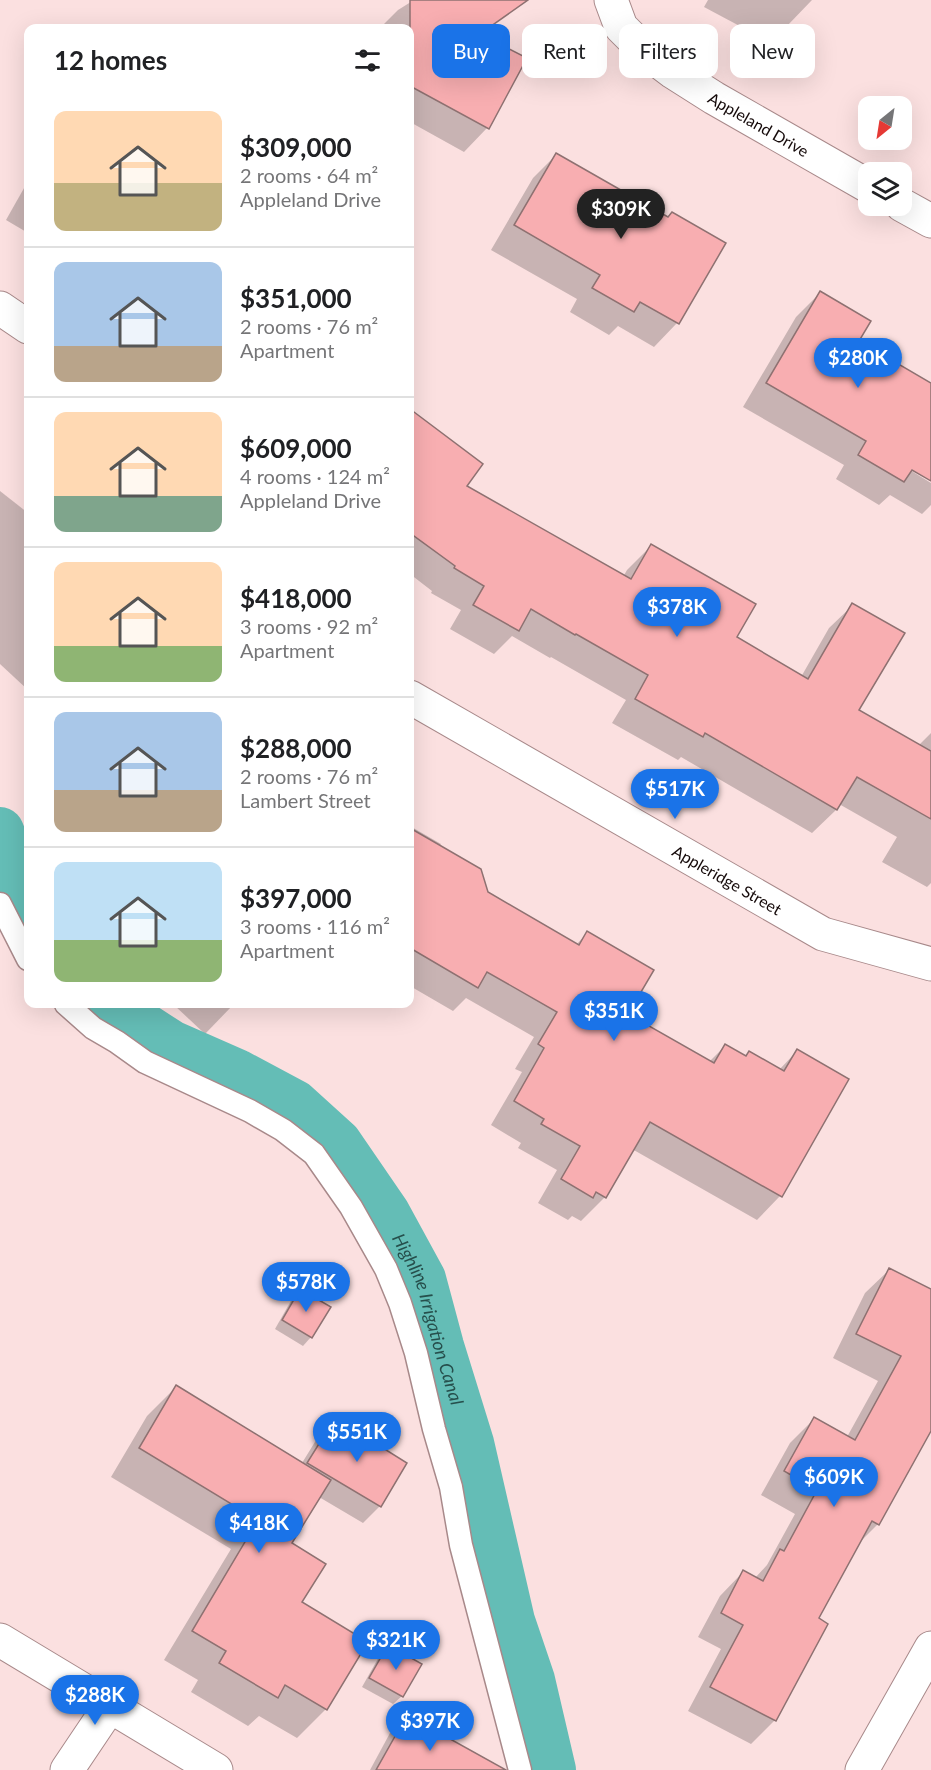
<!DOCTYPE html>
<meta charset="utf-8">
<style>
body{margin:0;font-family:Lato,sans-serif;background:#f2f2f2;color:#202124;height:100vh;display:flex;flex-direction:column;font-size:22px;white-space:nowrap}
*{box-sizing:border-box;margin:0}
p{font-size:20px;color:#757577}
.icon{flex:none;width:33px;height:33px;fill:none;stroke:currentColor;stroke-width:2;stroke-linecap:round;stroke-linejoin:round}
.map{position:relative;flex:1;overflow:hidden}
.side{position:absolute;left:24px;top:24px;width:390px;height:984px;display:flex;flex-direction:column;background:#fff;border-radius:12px;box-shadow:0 6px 24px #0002}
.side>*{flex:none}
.guide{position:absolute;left:432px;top:24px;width:408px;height:54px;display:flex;gap:12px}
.needle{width:39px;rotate:210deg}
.tools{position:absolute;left:858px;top:96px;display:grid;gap:12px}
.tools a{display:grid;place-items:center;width:54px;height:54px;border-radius:12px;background:#fff;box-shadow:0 6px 24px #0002;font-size:30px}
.price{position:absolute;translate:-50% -51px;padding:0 14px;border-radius:21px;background:#1a73e8;color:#fff;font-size:20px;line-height:39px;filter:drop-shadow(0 2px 3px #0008)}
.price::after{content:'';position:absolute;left:50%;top:36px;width:18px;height:14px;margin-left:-9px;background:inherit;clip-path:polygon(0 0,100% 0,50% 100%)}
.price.current{background:#222;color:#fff}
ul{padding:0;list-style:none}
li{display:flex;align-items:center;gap:18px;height:150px;padding:0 30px}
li+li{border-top:2px solid #e0e0e0}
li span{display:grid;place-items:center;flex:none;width:168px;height:120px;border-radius:12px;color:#555}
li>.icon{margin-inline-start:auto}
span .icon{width:72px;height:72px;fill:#fffc;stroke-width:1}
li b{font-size:26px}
h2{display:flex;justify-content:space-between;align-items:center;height:72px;padding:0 30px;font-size:26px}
.tag{padding:0 21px;border-radius:12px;background:#fff;box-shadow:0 6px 24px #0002;font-size:21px;line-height:54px}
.tag.current{background:#1a73e8;color:#fff}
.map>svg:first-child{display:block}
.shadow{fill:#0003}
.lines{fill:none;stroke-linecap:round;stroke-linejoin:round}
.canal{stroke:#64bdb6;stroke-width:48}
.building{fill:#f8aeb1;stroke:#8e7171;stroke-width:1.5}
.service-casing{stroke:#a8898a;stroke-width:25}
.minor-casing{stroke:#a8898a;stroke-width:35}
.tertiary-casing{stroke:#a8898a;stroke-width:35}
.service{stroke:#fff;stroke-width:22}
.minor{stroke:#fff;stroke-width:33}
.tertiary{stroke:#fff;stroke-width:33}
.labels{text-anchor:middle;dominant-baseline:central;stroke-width:5;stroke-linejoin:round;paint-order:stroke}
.street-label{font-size:16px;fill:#150a0a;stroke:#fff}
.water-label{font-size:18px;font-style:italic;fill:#264f4c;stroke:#fff}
</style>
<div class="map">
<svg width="931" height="1770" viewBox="0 0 931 1770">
<rect width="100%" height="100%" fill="#fbe0e0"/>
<g class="shadow">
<path d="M414,0H487L499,19L481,37L487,128L464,152L410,122V28H380L398,10Z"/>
<path d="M708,0H812L787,26L784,25L768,41L704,7Z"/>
<path d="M556,155L677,323L654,347L618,326L609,335L570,312L577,299L491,250L533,178Z"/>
<path d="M28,181V233L6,220Z"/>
<path d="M820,293L857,341L931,384V480L906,465L905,467L931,483V505L922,514L890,495L879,505L836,479L844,465L743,407L796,317Z"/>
<path d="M410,410L481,464L465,486L623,577L627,570L651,546L735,638L801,677L829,628L853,605L857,710L918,746L931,733V883L927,887L882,862L897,837L839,804L836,810L812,833L681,757L678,760L612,723L626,700L551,657L550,658L512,636L494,654L450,629L461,610L431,593L432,591L410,574Z"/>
<path d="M0,491L28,513V690L0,664Z"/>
<path d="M410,826L441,844L439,847L486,893L576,945L587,933L626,1014L709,1062L725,1046L745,1057L749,1053L779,1070L797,1051L847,1080L780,1196L757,1220L632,1149L605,1197L581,1221L572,1216L568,1220L538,1203L557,1170L518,1148L521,1143L491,1125L522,1072L515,1069L534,1037L466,998L453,1011L410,986Z"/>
<path d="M175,1004H234L205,1034L174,1005Z"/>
<path d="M889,1270L931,1291V1425L878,1524L858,1544L817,1619L775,1720L751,1744L688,1711L721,1649L698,1637L720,1596L743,1572L755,1578L767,1565L795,1514L761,1495L790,1443L814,1419L847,1437L878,1381L833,1358L865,1293Z"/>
<path d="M300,1291L311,1337L303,1346L275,1329L292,1299Z"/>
<path d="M176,1387L302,1463L318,1437L335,1420L380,1506L363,1523L319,1497L290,1544L300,1603L366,1643L326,1709L297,1738L259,1716L248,1726L191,1692L198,1680L164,1660L231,1549L111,1477L147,1416Z"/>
<path d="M388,1647L402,1696L393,1704L362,1687L380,1655Z"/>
<path d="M407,1716L503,1770H370L390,1733Z"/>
</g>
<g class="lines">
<g class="canal">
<path d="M0,831L28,900"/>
<path id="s1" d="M111,1004L120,1011L171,1044L237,1073L295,1104L338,1143L386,1213L422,1279L440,1346L470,1443L511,1621L531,1680L552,1770"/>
</g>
</g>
<g class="building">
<path d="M410,0H528L480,34L527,58L489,129L410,86Z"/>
<path d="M556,153L668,217L672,212L726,243L679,324L640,302L634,312L592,288L600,275L514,225Z"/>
<path d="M820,291L871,321L859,341L931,383V481L912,470L904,482L858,455L866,441L766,383Z"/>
<path d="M410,409L483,464L467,486L631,579L651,544L756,604L737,637L808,679L852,603L905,633L859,710L931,751V819L857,777L837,810L705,733L703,737L635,699L648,675L576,634L575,635L531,609L519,631L473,605L484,586L454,568L455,566L410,533Z"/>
<path d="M410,828L481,869L488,892L579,945L587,931L654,970L628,1014L714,1063L725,1044L746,1056L749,1051L784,1071L797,1049L849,1079L782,1197L650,1122L606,1198L596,1192L593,1198L561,1179L580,1146L541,1124L544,1119L514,1101L544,1048L538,1044L557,1012L487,972L478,988L410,948Z"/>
<path d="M889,1268L931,1289V1431L879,1525L872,1521L819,1618L828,1624L776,1721L710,1687L743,1625L721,1613L743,1570L763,1581L780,1549L784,1551L817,1490L784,1471L814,1417L855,1440L901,1356L856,1334Z"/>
<path d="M300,1289L331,1307L312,1338L282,1320Z"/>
<path d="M176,1385L331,1480L292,1543L326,1564L302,1602L368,1642L327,1710L285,1685L278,1698L219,1663L226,1651L192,1631L258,1520L139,1448Z"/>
<path d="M335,1418L407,1463L381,1507L307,1463Z"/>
<path d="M388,1645L422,1664L403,1697L369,1678Z"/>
<path d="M407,1715L506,1770H376Z"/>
</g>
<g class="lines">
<g class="service-casing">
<g id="service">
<path d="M0,904L28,959"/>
<path d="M66,1004L93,1028L117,1042L145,1062L250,1111L283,1130L314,1154L351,1207L386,1269L400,1303L416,1353L434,1429L451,1487L461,1545L520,1770"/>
</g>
</g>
<g class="minor-casing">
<g id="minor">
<path d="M0,308L28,327"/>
<path id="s2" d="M410,697L823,934L931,964"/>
</g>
</g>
<g class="tertiary-casing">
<g id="tertiary">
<path id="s3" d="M611,0L621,27L644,50L673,72L714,98L868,186"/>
<path d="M902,205L931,221"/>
<path d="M0,1640L216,1770"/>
<path d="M67,1770L110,1706"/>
<path d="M862,1770L931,1648"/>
</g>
</g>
<use href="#service" class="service"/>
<use href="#minor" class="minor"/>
<use href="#tertiary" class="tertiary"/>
</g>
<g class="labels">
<g class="street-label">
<text stroke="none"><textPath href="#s3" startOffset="198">Appleland Drive</textPath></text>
<text stroke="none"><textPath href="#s2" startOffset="366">Appleridge Street</textPath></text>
</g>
<g class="water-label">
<text stroke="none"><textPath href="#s1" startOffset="468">Highline Irrigation Canal</textPath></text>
</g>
</g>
</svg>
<div class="tools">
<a><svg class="needle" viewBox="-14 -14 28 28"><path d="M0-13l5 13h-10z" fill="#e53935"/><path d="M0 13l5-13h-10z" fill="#757577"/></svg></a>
<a><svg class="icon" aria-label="layers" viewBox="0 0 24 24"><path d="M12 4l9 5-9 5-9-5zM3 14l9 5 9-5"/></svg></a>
</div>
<b class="price current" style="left:621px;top:240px">$309K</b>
<b class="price" style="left:858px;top:389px">$280K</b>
<b class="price" style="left:677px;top:638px">$378K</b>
<b class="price" style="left:675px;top:820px">$517K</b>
<b class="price" style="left:614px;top:1042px">$351K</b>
<b class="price" style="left:306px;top:1313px">$578K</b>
<b class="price" style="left:357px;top:1463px">$551K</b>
<b class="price" style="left:834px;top:1508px">$609K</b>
<b class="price" style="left:259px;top:1554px">$418K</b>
<b class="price" style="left:396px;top:1671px">$321K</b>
<b class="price" style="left:95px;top:1726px">$288K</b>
<b class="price" style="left:430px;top:1752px">$397K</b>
<div class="guide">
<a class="tag current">Buy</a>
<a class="tag">Rent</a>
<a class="tag">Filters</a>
<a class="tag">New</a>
</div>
<section class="side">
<h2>12 homes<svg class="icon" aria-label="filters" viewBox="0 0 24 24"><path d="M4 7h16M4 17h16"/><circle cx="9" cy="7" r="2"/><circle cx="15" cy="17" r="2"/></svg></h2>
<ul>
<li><span style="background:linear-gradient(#ffd9b3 60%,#c2b280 0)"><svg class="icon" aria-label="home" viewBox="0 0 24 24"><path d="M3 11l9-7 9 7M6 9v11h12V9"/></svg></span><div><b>$309,000</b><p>2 rooms · 64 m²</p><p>Appleland Drive</p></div></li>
<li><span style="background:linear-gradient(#a9c7e8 70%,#b9a48a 0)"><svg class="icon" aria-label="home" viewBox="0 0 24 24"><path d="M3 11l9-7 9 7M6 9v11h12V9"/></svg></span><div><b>$351,000</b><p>2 rooms · 76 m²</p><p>Apartment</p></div></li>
<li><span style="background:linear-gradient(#ffd9b3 70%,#7fa58c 0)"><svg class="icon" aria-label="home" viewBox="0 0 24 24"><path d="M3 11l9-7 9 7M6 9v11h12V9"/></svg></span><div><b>$609,000</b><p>4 rooms · 124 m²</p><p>Appleland Drive</p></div></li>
<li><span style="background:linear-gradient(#ffd9b3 70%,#8fb573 0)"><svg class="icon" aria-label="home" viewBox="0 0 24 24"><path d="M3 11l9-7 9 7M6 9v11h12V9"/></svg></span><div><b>$418,000</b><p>3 rooms · 92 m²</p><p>Apartment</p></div></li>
<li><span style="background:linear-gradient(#a9c7e8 65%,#b9a48a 0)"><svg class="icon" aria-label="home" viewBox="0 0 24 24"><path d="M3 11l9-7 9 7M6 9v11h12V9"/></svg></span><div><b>$288,000</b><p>2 rooms · 76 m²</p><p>Lambert Street</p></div></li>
<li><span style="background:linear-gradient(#bfe0f5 65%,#8fb573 0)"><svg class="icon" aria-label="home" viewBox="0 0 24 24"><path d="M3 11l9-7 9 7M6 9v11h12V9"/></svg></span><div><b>$397,000</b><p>3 rooms · 116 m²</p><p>Apartment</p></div></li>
</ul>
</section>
</div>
